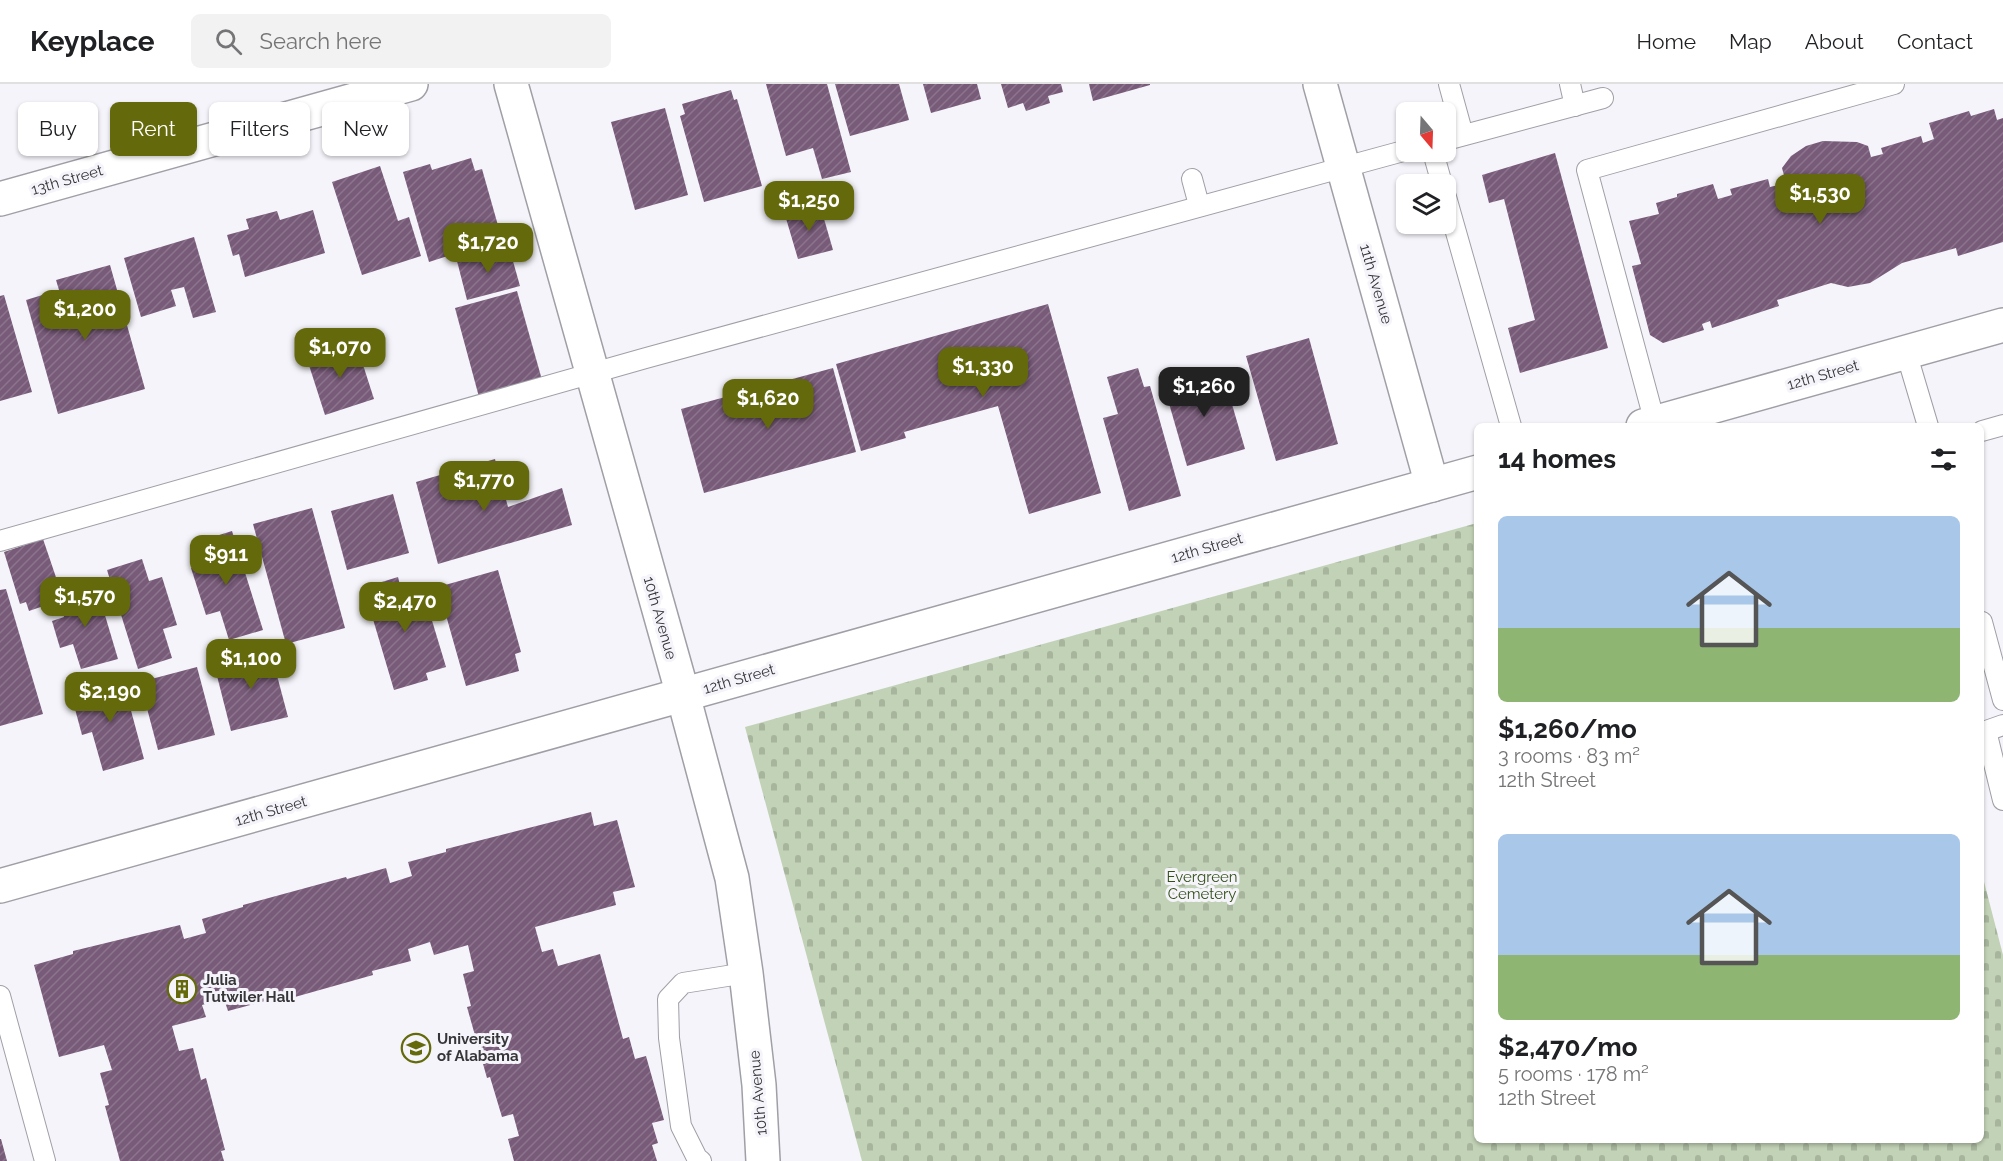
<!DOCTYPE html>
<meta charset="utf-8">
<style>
body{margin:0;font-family:Raleway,sans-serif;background:#f2f2f2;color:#202124;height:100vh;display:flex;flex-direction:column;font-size:22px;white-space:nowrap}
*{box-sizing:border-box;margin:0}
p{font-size:20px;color:#757577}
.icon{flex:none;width:33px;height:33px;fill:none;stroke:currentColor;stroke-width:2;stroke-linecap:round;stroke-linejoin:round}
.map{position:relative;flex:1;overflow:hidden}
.panel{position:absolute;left:1474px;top:339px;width:510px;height:720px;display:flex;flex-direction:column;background:#fff;border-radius:9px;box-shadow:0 2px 4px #0004}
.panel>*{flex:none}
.hud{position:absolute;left:18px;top:18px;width:570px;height:54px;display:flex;gap:12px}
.needle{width:39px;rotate:161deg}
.tools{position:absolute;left:1396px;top:18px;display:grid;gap:12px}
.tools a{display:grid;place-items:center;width:60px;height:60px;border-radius:9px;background:#fff;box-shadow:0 2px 4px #0004;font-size:30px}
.price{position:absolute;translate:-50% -51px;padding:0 14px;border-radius:12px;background:#646a0b;color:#fff;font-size:20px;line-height:39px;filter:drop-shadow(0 2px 3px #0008)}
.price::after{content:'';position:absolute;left:50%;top:36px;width:18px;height:14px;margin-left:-9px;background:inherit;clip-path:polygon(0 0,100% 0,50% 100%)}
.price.selected{background:#222;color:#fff}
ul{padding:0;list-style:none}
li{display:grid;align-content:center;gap:12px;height:318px;padding:0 24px}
li span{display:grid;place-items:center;height:186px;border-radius:9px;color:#555}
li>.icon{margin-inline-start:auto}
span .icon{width:108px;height:108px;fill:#fffc;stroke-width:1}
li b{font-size:26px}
h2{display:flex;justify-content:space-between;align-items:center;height:72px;padding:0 24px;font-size:26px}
.pill{padding:0 21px;border-radius:9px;background:#fff;box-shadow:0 2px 4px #0004;font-size:21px;line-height:54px}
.pill.selected{background:#646a0b;color:#fff}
header{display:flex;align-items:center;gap:36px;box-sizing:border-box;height:84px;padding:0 30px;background:#fff;border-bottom:2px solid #e0e0e0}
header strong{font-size:28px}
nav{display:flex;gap:33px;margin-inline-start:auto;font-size:21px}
.search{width:420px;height:54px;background:#f2f2f2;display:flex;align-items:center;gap:15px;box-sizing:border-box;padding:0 21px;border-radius:9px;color:#757577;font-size:22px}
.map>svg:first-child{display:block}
.cemetery{fill:url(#cemetery-stones)}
.building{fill:url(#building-hatch)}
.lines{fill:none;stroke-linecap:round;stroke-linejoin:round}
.lane-casing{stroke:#9f9fa6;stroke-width:22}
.street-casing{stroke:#9f9fa6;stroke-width:36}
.secondary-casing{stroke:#9f9fa6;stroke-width:36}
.lane{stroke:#fff;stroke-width:20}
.street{stroke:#fff;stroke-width:33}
.secondary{stroke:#fff;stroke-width:33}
.labels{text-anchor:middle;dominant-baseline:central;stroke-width:6;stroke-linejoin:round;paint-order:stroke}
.street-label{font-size:15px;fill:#363639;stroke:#f4f4fa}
.park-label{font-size:15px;fill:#324f16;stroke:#f4f4fa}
.poi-label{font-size:15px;font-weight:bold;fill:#363639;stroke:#f4f4fa;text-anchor:start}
</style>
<header>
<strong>Keyplace</strong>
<div class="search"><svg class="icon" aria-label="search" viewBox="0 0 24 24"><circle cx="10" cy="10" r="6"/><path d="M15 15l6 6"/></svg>Search here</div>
<nav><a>Home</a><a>Map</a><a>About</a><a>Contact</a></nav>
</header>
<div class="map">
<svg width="2003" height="1077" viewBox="0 0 2003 1077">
<defs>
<pattern id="cemetery-stones" width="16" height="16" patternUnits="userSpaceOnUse" patternTransform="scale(1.5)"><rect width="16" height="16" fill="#c2d2b6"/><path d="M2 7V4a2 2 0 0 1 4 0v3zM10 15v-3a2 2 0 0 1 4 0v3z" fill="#a7b59d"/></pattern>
<pattern id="building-hatch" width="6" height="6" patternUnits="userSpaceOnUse" patternTransform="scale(1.5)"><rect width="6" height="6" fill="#785a79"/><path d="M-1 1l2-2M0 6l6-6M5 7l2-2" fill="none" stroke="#8b748c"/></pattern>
</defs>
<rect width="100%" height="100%" fill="#f4f4fa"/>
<path class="cemetery" d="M1477,439L1478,1056H1982V790L2003,871V1077H862L745,643Z"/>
<g class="building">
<path d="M766,0H827L851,88L822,95L813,64L786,72Z"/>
<path d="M835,0H899L909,36L850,52Z"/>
<path d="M923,0H977L981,15L931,29Z"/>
<path d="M1001,0H1061L1063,8L1048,12L1050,19L1026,27L1023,19L1008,24Z"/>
<path d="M1089,0H1150V1L1093,17Z"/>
<path d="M731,6L734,16L737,15L762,102L704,118L680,32L685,30L682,20Z"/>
<path d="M665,24L688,111L635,126L611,38Z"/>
<path d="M1994,25L1997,36L2003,34V158L1958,172L1956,164L1902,179L1870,199L1848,203L1831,199L1777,216L1779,222L1712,244L1710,237L1702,240L1704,246L1663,259L1650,251L1632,182L1641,180L1629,137L1659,130L1656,119L1677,113V110L1713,100L1718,115L1732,111L1730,105L1768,95L1770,103L1786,99L1782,84L1791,72L1806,62L1823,57L1857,58L1868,62L1871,73L1883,70L1881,64L1921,52L1923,59L1934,55L1929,39L1969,27L1971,32Z"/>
<path d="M1555,69L1608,264L1520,289L1508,244L1535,236L1504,115L1489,119L1482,91Z"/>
<path d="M471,74L475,87L482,85L501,152L472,160L468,148L458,151L463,167L429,178L403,88L430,80L432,86Z"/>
<path d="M380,82L398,137L409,133L421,172L362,191L332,98Z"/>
<path d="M820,121L833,166L798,175L785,131Z"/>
<path d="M313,126L325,169L245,193L239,170L233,172L227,151L249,145L246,135L277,127L280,136Z"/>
<path d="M194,153L216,228L193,234L184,203L171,206L176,222L141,233L124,174Z"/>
<path d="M509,163L520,202L467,216L457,177Z"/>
<path d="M110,181L145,305L58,330L26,216L59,206L56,196Z"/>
<path d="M517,207L542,296L479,313L455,224Z"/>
<path d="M4,211L32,308L0,317V212Z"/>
<path d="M1048,220L1101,409L1029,430L998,322L904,348L906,354L861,367L836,280Z"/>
<path d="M1309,254L1338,360L1276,377L1246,272Z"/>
<path d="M356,259L374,315L325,331L307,275Z"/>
<path d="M833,284L856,368L704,409L681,325Z"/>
<path d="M1138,284L1144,303L1150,302L1181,412L1129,427L1103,334L1118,330L1107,293Z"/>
<path d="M1222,286L1245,365L1187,382L1164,302Z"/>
<path d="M495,375L508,423L562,404L572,441L438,480L416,398Z"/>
<path d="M393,410L409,469L347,486L331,427Z"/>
<path d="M312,424L345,544L286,560L253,440Z"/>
<path d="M232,447L263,546L229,556L220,527L206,531L191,484L204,480L197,458Z"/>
<path d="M43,455L61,508L55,510L58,517L29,527L26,518L20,520L4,468Z"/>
<path d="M142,475L149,497L162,493L177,541L163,545L172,574L138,585L107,486Z"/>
<path d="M498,486L521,568L515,570L519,587L466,602L438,503Z"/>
<path d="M398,493L401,505L421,500L446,583L426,589L428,596L394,606L367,515L375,512L372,501Z"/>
<path d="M96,501L118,575L81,585L73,560L60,564L52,537L64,533L58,512Z"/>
<path d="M6,505L43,630L0,642V506Z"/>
<path d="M270,565L288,633L231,647L214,580Z"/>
<path d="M197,583L215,651L158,666L140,598Z"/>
<path d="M122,593L144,675L103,687L92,648L82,651L75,625L82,623L77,606Z"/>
<path d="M591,728L594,742L617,736L635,803L613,808L616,821L535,843L542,868L553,865L558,882L600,870L623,955L629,953L635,975L646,972L664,1036L652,1039L658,1059L652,1061L657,1077H514L508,1055L519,1052L513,1030L502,1033L490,993L487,994L467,923L471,922L463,890L474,887L468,861L434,871L430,858L408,865L411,877L372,887L373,891L270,920L269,916L228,927L224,915L202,921L206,933L172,942L179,967L193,964L201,996L206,994L225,1066L221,1067L224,1077H120L105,1022L109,1021L100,989L112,986L104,961L59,973L34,881L73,870V867L180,841L184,855L206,849L202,835L243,823V821L346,793L347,795L386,784L390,799L412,792L408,778L446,768V765Z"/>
<path d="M0,1055H1L7,1077H0Z"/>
</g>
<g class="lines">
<g class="lane-casing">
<g id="lane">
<path d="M1449,0L1463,51"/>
<path d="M1570,0L1575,22"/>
<path d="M1446,56L1603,14"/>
<path d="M1433,68L1442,100"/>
<path d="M1192,95L1199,121"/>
<path d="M1446,113L1511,342"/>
<path d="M1906,268L1928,342"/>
<path d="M1655,339L1587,86L1894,0"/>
<path d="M1982,347L2003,341"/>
<path d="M0,457L646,274L1407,66"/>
<path d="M1982,538L2003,616"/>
<path d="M2003,641L1986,647L2003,716"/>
<path d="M0,912L45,1077"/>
<path d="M701,1077L697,1074L681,1042L669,954L668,915L683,899L746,889"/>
</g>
</g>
<g class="street-casing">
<g id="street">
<path d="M1320,0L1432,401"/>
<path d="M0,115L411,0"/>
<path d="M1643,342L2003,241"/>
<path d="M0,802L1478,388"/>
</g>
</g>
<g class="secondary-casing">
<path id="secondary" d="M511,0L683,611L732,794L746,889L759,1001L763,1077"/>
</g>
<use href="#lane" class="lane"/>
<use href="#street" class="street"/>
<use href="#secondary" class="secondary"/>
</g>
<defs>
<g id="building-ring" transform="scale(1.5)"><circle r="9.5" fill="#f4f4fa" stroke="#646a0b" stroke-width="1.5"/><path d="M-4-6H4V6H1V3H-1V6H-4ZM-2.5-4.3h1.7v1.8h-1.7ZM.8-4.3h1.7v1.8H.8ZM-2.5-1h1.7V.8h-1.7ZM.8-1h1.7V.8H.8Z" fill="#646a0b"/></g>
<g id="university-ring" transform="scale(1.5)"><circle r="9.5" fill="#f4f4fa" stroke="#646a0b" stroke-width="1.5"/><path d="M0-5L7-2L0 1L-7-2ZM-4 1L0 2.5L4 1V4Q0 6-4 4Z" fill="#646a0b"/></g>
</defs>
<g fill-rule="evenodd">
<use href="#building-ring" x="182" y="905"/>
<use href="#university-ring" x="416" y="964"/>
</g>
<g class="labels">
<g class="street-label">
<text transform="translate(67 96) rotate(-16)">13th Street</text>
<text transform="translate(1376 200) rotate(74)">11th Avenue</text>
<text transform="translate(1823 291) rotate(-16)">12th Street</text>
<text transform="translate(1207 464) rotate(-16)">12th Street</text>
<text transform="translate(660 534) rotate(74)">10th Avenue</text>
<text transform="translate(739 595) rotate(-16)">12th Street</text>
<text transform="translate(271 727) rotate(-16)">12th Street</text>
<text transform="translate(758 1009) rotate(-95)">10th Avenue</text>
</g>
<g class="park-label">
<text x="1202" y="793">Evergreen<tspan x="1202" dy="17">Cemetery</tspan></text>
</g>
<g class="poi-label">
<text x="203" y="896">Julia<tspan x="203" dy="17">Tutwiler Hall</tspan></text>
<text x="437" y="955">University<tspan x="437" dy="17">of Alabama</tspan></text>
</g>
</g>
</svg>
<div class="tools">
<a><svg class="needle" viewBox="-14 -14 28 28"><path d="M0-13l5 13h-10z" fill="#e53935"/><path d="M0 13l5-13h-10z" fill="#757577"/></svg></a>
<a><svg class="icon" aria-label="layers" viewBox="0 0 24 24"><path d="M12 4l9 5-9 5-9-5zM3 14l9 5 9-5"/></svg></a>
</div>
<b class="price" style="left:1820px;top:141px">$1,530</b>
<b class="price" style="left:809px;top:148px">$1,250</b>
<b class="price" style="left:488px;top:190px">$1,720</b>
<b class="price" style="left:85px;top:257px">$1,200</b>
<b class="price" style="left:340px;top:295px">$1,070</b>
<b class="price" style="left:983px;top:314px">$1,330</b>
<b class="price selected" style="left:1204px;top:334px">$1,260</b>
<b class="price" style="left:768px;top:346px">$1,620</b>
<b class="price" style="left:484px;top:428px">$1,770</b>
<b class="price" style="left:226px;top:502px">$911</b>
<b class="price" style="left:85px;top:544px">$1,570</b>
<b class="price" style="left:405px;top:549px">$2,470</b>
<b class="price" style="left:251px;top:606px">$1,100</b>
<b class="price" style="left:110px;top:639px">$2,190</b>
<div class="hud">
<a class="pill">Buy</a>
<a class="pill selected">Rent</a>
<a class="pill">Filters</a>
<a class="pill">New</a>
</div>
<section class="panel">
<h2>14 homes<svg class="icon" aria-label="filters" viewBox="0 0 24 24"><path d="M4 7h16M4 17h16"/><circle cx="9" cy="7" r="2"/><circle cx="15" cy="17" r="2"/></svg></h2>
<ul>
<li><span style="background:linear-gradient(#a9c7e8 60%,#8fb573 0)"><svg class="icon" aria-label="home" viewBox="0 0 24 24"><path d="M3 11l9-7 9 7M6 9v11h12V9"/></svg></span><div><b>$1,260/mo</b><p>3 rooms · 83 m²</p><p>12th Street</p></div></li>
<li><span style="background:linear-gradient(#a9c7e8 65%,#8fb573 0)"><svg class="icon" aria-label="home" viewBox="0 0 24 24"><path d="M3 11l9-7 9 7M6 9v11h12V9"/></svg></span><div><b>$2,470/mo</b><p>5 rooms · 178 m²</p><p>12th Street</p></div></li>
</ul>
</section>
</div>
